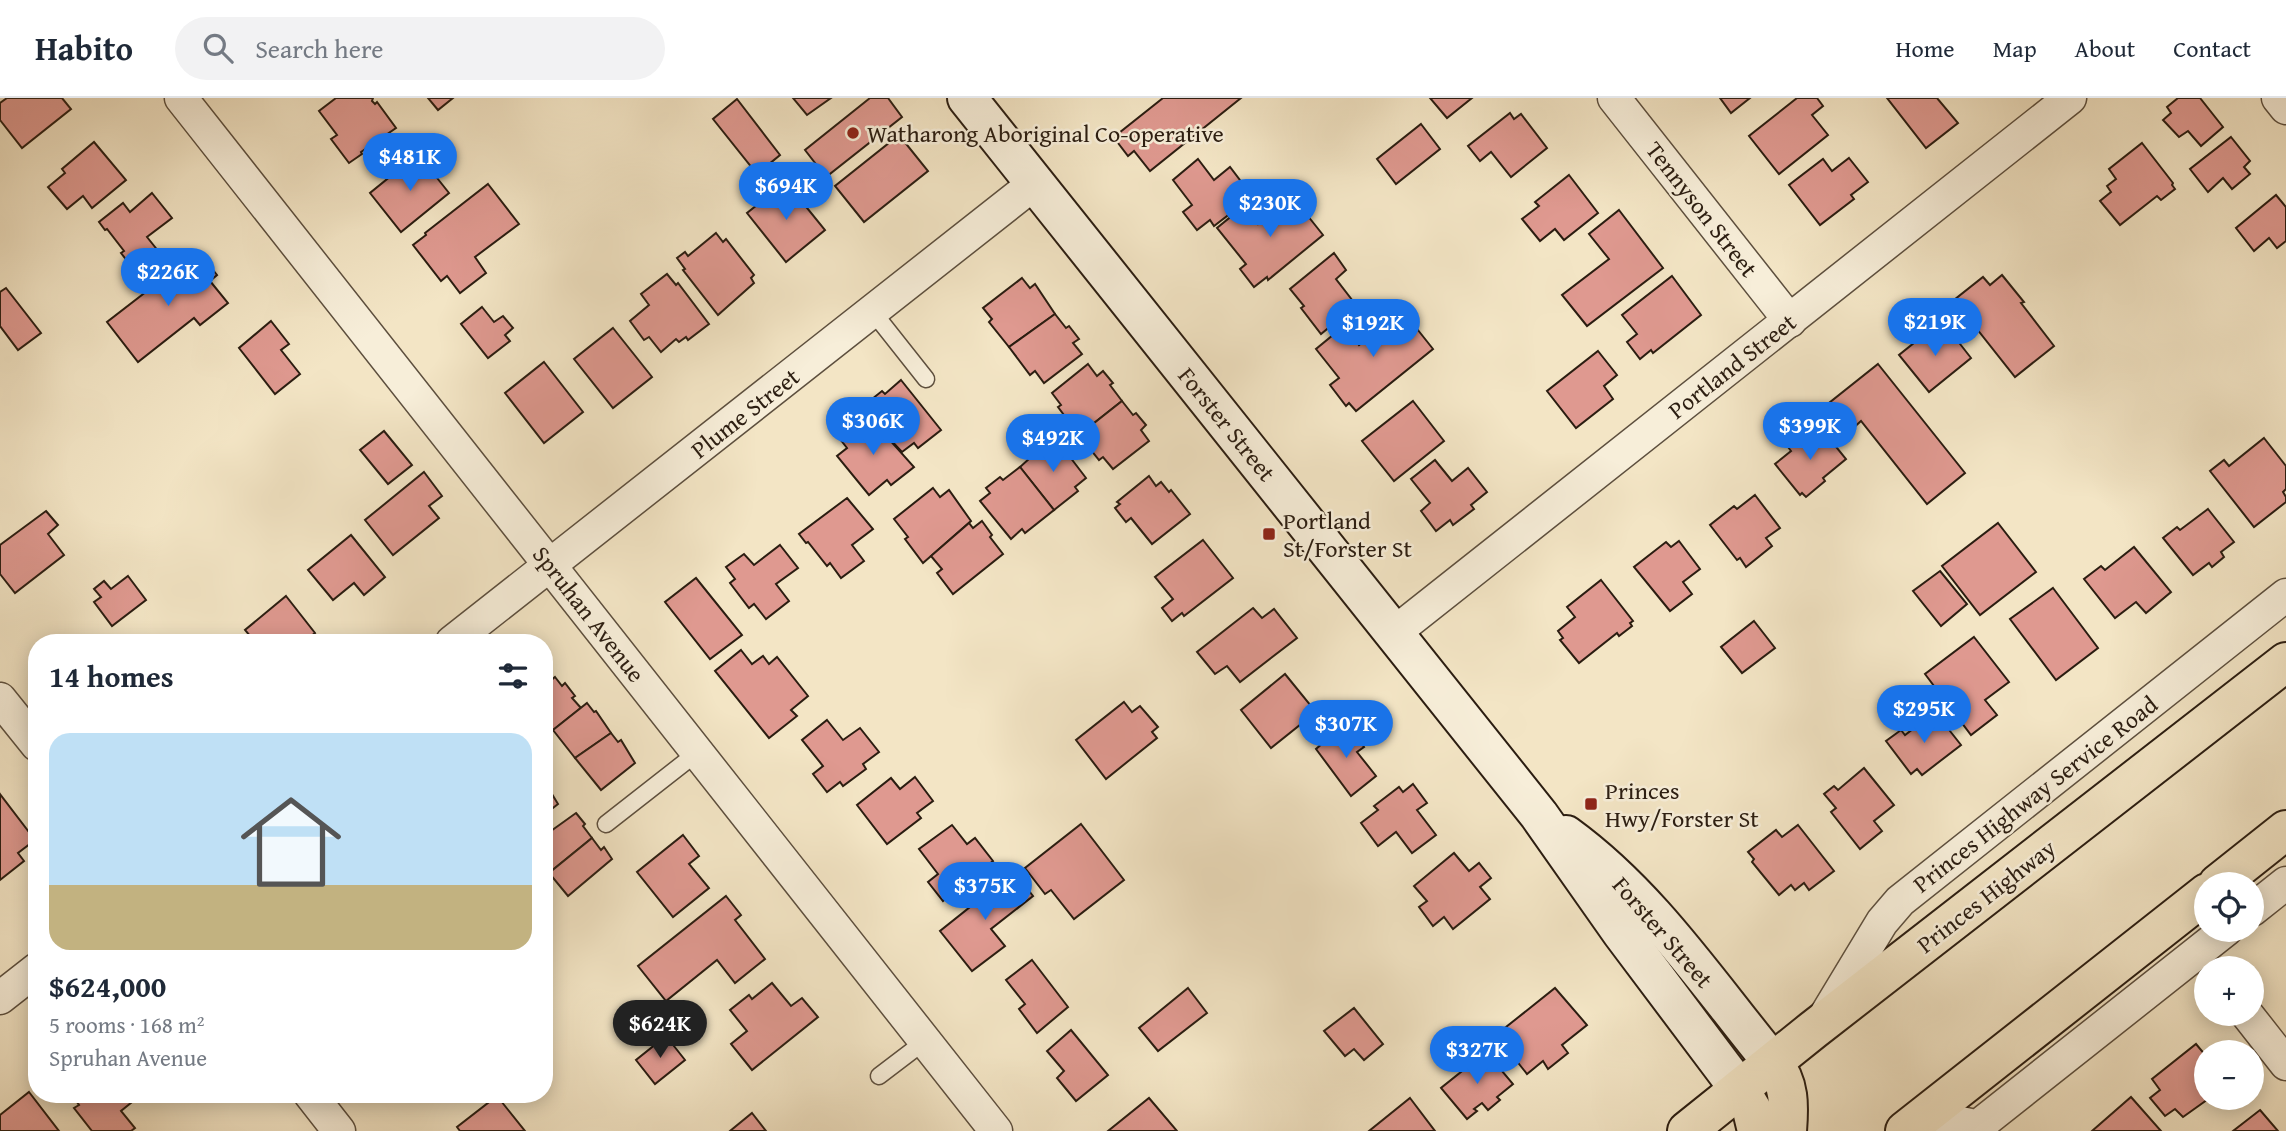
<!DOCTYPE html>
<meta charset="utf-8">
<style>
body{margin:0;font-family:"Gentium Book Plus",serif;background:#f2f2f3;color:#1f2937;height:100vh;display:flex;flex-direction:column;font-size:26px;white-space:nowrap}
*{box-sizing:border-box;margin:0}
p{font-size:23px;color:#747a83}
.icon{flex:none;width:38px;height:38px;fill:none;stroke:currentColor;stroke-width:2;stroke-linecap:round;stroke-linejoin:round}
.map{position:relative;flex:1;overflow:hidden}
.panel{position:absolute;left:28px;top:536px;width:525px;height:469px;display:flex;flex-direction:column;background:#fff;border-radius:28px;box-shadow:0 4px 18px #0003}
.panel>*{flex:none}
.tools{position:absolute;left:2194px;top:774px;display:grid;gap:14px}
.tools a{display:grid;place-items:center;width:70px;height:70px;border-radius:50%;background:#fff;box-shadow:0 4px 18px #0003;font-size:35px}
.price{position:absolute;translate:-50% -60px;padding:0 16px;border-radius:24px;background:#1a73e8;color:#fff;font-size:23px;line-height:46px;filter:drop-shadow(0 2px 4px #0008)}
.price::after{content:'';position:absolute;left:50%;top:42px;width:21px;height:16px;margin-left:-10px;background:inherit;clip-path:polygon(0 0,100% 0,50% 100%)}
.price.current{background:#222;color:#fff}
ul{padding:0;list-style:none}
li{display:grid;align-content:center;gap:14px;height:371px;padding:0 21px}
li span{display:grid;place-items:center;height:217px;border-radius:21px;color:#555}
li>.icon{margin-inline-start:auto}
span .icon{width:126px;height:126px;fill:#fffc;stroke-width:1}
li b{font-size:30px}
h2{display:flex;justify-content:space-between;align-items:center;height:84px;padding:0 21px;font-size:30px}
header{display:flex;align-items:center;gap:42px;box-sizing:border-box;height:98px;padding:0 35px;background:#fff;border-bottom:2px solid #e0e1e3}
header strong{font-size:33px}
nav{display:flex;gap:38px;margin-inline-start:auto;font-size:24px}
.search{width:490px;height:63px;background:#f2f2f3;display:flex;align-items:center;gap:18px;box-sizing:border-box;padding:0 24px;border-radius:38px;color:#747a83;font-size:26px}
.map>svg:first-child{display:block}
.building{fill:#df9990;stroke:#2b1d11;stroke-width:2}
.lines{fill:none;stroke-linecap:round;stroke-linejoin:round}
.lane-casing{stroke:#5d4f3e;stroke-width:19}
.street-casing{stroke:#5d4f3e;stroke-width:35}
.secondary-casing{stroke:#2b1d11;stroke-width:42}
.highway-casing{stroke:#2b1d11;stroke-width:42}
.lane{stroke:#f7eed9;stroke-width:16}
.street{stroke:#f7eed9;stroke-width:32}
.secondary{stroke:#f7eed9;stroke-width:38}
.highway{stroke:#f3e5c5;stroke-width:38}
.poi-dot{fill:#8f2418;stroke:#f7eed9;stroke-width:2.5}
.labels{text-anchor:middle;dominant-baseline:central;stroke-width:5;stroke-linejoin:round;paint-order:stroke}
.poi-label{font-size:24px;fill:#2b1d11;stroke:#f7eed9;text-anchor:start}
.street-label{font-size:24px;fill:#2b1d11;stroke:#f7eed9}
</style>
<header>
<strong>Habito</strong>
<div class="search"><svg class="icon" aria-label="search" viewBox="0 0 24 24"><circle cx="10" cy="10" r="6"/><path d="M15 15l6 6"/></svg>Search here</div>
<nav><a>Home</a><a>Map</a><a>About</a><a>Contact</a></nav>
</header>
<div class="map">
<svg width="2286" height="1033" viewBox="0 0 2286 1033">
<rect width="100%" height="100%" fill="#f3e5c5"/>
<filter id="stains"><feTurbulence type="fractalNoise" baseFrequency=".00286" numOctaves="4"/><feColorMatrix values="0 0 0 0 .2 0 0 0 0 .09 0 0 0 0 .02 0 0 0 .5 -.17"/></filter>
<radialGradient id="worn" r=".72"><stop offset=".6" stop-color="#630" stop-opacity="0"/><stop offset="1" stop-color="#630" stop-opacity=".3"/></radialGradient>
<g class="building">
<path d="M7,0H62L71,11L22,50L0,22V5Z"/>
<path d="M336,0H373L372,3L375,6L377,4L396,30L361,54L362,56L349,65L331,41L337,37L319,13Z"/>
<path d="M428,0H453L438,12Z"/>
<path d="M793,0H831L807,17Z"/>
<path d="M870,0H888L902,19L826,79L805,52Z"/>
<path d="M1163,0H1241L1150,73L1134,53L1128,58L1115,41L1119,35Z"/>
<path d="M1430,0H1472L1447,20Z"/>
<path d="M1720,0H1750L1731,15Z"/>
<path d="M1797,0H1817L1823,8L1812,17L1828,37L1779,76L1749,38Z"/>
<path d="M1887,0H1937L1958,25L1926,50Z"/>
<path d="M2178,0H2200L2223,29L2201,48L2188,33L2179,39L2163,22L2171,15L2167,9Z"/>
<path d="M737,1L780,57L757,76L713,21Z"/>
<path d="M1510,15L1514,21L1521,16L1547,50L1511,79L1491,54L1480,63L1468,48Z"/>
<path d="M1421,26L1440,51L1396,86L1377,61Z"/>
<path d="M899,37L928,73L864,124L835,88Z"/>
<path d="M2231,39L2250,63L2244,69L2250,76L2232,91L2223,80L2208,94L2190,71Z"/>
<path d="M94,44L126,82L92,110L83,98L67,111L48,89L65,75L62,71Z"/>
<path d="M2142,45L2173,85L2172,87L2175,91L2161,102L2157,98L2120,127L2100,103L2111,94L2107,88L2116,81L2109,71Z"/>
<path d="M418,56L449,95L401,134L370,95Z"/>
<path d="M1849,60L1868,84L1851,97L1854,101L1820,127L1789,87L1823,61L1832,73Z"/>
<path d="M1198,61L1214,82L1230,69L1249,94L1232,106L1236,111L1214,128L1210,122L1197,132L1183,114L1192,107L1173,82Z"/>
<path d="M1569,77L1598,115L1564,142L1555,131L1540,143L1522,121L1539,108L1535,104Z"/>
<path d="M786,84L825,132L786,164L747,115Z"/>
<path d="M488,86L519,126L475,159L486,175L460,195L447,178L441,183L413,147L426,137L425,135Z"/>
<path d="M152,95L172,120L147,139L159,154L135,173L121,155L124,153L107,131L105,132L99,124L123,105L130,114Z"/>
<path d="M2276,97L2286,109V143L2277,150L2269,140L2254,153L2236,130Z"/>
<path d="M1292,98L1323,137L1268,182L1267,179L1254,189L1240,171L1246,166L1217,130L1244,108L1258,126Z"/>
<path d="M1619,112L1663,170L1587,228L1562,197L1609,161L1589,136Z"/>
<path d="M716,135L723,144L726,141L754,177L751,180L754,185L718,217L683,172L685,171L677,160L685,154L688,158Z"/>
<path d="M1334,155L1346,172L1336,181L1356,207L1321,236L1301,210L1304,208L1290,191Z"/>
<path d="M195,156L206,170L209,167L217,177L210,183L228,205L200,227L194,220L138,264L107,224Z"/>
<path d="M667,176L676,187L678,185L709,226L688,242L686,239L679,244L676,241L661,254L649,239L644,242L630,223L649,207L641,196Z"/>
<path d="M2002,177L2024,204L2021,205L2054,248L2015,279L1954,202L1983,179L1990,187Z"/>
<path d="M1672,178L1701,217L1653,255L1651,252L1640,261L1627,244L1637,236L1622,217Z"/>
<path d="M1022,180L1030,190L1035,186L1055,216L1009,249L989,224L992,221L983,210Z"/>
<path d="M6,190L41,235L18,252L0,228V194Z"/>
<path d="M482,209L494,224L503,218L513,230L505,237L510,243L488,260L461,226Z"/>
<path d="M1402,212L1433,251L1356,313L1349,305L1346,308L1330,287L1339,280L1316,251L1344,228L1359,247Z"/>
<path d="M1055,216L1066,230L1069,228L1079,241L1073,245L1082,256L1044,285L1035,273L1030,277L1009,249Z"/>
<path d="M271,223L289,246L281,252L300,276L275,296L239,250Z"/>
<path d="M1946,228L1971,260L1929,294L1899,257L1924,237L1928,242Z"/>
<path d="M613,230L652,279L613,310L574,261Z"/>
<path d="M1598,253L1617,277L1604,288L1613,301L1576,330L1547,293Z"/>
<path d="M544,264L583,314L544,345L505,295Z"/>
<path d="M1088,266L1097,278L1103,273L1113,285L1110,287L1122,303L1079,337L1058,309L1061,307L1052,295Z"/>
<path d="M1878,266L1965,375L1927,406L1861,323L1851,332L1829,305Z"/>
<path d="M901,282L941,332L918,350L914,345L902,354L868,318L875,313L867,305L882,293L885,296Z"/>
<path d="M1122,303L1133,317L1136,315L1146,327L1141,332L1149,343L1113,371L1103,359L1099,362L1079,337Z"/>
<path d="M1413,303L1444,343L1394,383L1362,343Z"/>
<path d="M871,321L914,369L891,387L887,382L869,397L837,358L847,350L840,341L853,330L856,333Z"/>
<path d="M1820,329L1846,361L1823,380L1825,383L1806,399L1802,395L1800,397L1775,366L1791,353L1788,349L1801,338L1805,342Z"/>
<path d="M384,333L412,367L388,386L360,352Z"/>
<path d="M2264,340L2286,368V391L2283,394L2286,399V404L2254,429L2210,373L2224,362L2229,368Z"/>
<path d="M1057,342L1086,380L1075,389L1078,393L1054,412L1020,369L1031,359L1029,356L1043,345L1047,350Z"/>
<path d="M1435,362L1452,383L1468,370L1487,394L1471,407L1474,411L1453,427L1450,422L1436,433L1421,413L1430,405L1411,381Z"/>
<path d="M1020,369L1054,412L1025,435L1022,431L1011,441L980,403L990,395L986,390L1000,379L1003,382Z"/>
<path d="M424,374L442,398L429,408L439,420L393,457L365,422Z"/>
<path d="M1149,378L1156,388L1161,384L1169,394L1171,392L1190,416L1152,446L1131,420L1126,424L1115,410L1120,406L1117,404Z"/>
<path d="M933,390L940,399L949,392L971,423L923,465L905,441L908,439L894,421Z"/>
<path d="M1755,397L1780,430L1766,440L1772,448L1746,469L1740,460L1737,462L1710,427L1734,408L1737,411Z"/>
<path d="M847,400L873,431L852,447L864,463L841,480L830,465L827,468L808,444L806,445L799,436Z"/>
<path d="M2208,411L2234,444L2221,454L2224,459L2212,469L2209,465L2193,477L2163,440L2177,429L2180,432Z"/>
<path d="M46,413L58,427L48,436L64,457L15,495L0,476V447Z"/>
<path d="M982,423L992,437L990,439L1003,456L953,496L937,475L942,471L931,458L969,425L973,430Z"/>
<path d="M1998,425L2036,474L1980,517L1942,468Z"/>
<path d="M351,437L385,479L364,497L354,485L333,502L308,472Z"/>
<path d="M1203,442L1233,480L1184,518L1182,515L1172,523L1162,510L1173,501L1155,479Z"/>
<path d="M1679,443L1700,471L1683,484L1692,496L1670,513L1634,469L1666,444L1671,449Z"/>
<path d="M780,447L798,470L776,486L789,503L766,521L754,506L749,510L730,485L735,481L726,469L744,456L754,467Z"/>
<path d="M2134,449L2171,494L2146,515L2136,504L2115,520L2084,481L2101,468L2105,472Z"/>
<path d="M1940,473L1967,506L1941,528L1913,493Z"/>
<path d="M128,478L146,502L112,528L94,504L101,499L94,491L104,483L111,491Z"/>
<path d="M696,480L742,537L710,561L665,504Z"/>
<path d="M1601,482L1633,523L1630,525L1632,528L1619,538L1617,535L1579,565L1560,542L1563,540L1558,533L1575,519L1567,509Z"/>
<path d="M2053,490L2098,550L2056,582L2010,521Z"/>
<path d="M286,498L315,535L303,544H255L245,532Z"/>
<path d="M1253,510L1262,520L1274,511L1297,540L1240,584L1227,568L1215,576L1197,554Z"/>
<path d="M1754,523L1775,550L1742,575L1721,549Z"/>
<path d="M1974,539L2009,584L1985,602L1997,617L1971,637L1925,576Z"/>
<path d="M741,552L752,566L763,558L769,566L777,559L808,598L791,612L797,618L769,640L715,573Z"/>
<path d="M1285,576L1316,614L1271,650L1241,612Z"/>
<path d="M555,579L562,588L565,585L575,598L572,600L581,610L547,637L544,633V588Z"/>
<path d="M1124,604L1132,614L1140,608L1158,629L1152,634L1157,640L1106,681L1076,642Z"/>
<path d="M587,605L594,614L596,613L611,635L575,660L553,632Z"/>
<path d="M1935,614L1961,647L1922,677L1917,671L1911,676L1886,643L1901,632L1905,637Z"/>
<path d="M827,622L843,642L860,630L879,654L863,666L866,671L843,688L840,684L827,694L813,676L823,668L802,642Z"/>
<path d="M1346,625L1364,649L1357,654L1376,678L1351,698L1316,651Z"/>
<path d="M611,635L618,644L621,642L635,665L601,692L575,660Z"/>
<path d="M1864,670L1894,707L1874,723L1882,733L1860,751L1831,714L1836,710L1824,696L1834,688L1838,692Z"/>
<path d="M915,679L933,703L917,715L921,720L887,746L857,707L891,680L900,691Z"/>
<path d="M544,683L558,706L544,717Z"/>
<path d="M1413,686L1427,705L1417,712L1436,737L1412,755L1396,734L1378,748L1361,725L1378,712L1374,708L1399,689L1403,694Z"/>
<path d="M0,696L35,742L18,755L24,763L0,782Z"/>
<path d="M576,715L585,726L583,728L592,740L549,775L544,769V738Z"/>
<path d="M1081,726L1124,782L1074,821L1051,792L1045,796L1025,770Z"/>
<path d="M952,727L967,746L975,740L993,763L978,775L981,780L960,797L956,792L943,803L928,784L938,776L919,751Z"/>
<path d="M1798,727L1834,773L1809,792L1804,785L1795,792L1791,787L1779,797L1752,764L1754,761L1748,754L1776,732L1782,739Z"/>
<path d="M683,737L699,758L689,766L709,790L673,819L637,774Z"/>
<path d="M592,740L601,752L604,749L612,761L568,798L549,775Z"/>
<path d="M1454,755L1469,773L1479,765L1491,780L1480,789L1490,801L1453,831L1444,819L1433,828L1419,809L1427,803L1414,788Z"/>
<path d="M1014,774L1033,798L991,831L1005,848L972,873L940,833Z"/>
<path d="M726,798L741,817L735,822L765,861L735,885L717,862L666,903L638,868Z"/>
<path d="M1032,862L1068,909L1037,935L1019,911L1025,906L1006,882Z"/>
<path d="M772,885L791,908L802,900L818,919L752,972L731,946L747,933L730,912L749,897L752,901Z"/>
<path d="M1188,890L1207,915L1158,953L1139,930Z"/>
<path d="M1555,890L1587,927L1562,947L1568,955L1548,971L1543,963L1527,976L1496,937Z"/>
<path d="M1354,910L1383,946L1364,962L1354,951L1345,958L1324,933Z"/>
<path d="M1071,932L1108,977L1076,1003L1057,980L1064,973L1047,953Z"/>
<path d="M666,938L685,962L655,986L636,962Z"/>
<path d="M2196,946L2207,959V999H2211L2183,1019L2175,1011L2165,1018L2150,1000L2160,992L2152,981Z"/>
<path d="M1486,954L1513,986L1497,999L1500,1002L1488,1012L1482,1005L1474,1011L1477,1013L1467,1021L1441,990Z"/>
<path d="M29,994L59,1033H0V1017Z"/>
<path d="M73,996H142L121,1013L135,1030L131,1033H92L74,1010L79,1007L72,997Z"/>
<path d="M497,998L525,1033H460L457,1029Z"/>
<path d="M2131,999L2161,1033H2092Z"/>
<path d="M1149,1000L1177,1033H1108Z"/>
<path d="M1410,1000L1435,1033H1369Z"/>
<path d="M2260,1012L2278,1033H2233Z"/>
<path d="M752,1015L766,1033H730Z"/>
</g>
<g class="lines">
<g class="lane-casing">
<g id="lane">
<path d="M873,214L926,281"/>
<path d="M606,726L698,654"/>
<path d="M879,978L925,943"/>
</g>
</g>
<g class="street-casing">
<g id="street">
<path d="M181,0L996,1033"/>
<path d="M1614,0L1790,223"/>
<path d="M2278,0L2286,10"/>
<path d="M1394,535L2070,0"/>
<path d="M452,544L1035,85"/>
<path d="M0,601L37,647"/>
<path d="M2252,812L2286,785"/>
<path d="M0,900L37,871"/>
<path d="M1827,915L1882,824L1900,803L2286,497"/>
<path d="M2246,915L2286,966"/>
<path d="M310,996L339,1033"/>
<path d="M1911,1028C1933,1022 1955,1022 1977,1029L2227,831"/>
</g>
</g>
<g class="secondary-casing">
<g id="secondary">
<path d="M967,0L1539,717L1622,835L1740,992"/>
<path d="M1566,737C1650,798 1708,886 1773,965"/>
</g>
</g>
<g class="highway-casing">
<g id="highway">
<path d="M2218,786L2286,732"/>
<path d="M1773,965C1790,985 1789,1008 1787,1033"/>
<path d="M1740,992L1752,1012L1757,1033"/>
<path d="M1687,1033L1813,932L2286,564"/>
<path d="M1905,1033L2207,795"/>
</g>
</g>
<use href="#lane" class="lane"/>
<use href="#street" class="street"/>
<use href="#secondary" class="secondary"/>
<use href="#highway" class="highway"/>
</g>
<g class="poi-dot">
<circle cx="853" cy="35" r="7"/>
<rect x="1262" y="429" width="14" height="14" rx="3.5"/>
<rect x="1584" y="699" width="14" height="14" rx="3.5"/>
</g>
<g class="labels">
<g class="poi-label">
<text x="867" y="35">Watharong Aboriginal Co-operative</text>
<text x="1283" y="422">Portland<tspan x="1283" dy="28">St/Forster St</tspan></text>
<text x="1605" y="692">Princes<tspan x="1605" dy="28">Hwy/Forster St</tspan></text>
</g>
<g class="street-label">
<text transform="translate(1702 111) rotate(52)">Tennyson Street</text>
<text transform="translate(1732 268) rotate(-38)">Portland Street</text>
<text transform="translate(745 315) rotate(-38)">Plume Street</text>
<text transform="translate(1227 326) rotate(51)">Forster Street</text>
<text transform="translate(589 516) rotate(52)">Spruhan Avenue</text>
<text transform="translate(2035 696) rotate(-38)">Princes Highway Service Road</text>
<text transform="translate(1986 798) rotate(-38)">Princes Highway</text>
<text transform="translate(1663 834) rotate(49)">Forster Street</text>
</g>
</g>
<rect width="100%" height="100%" filter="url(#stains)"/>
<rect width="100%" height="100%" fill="url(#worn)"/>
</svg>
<div class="tools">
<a><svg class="icon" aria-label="locate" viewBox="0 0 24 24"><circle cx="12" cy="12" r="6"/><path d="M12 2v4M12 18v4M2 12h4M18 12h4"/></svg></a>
<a>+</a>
<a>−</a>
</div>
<b class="price" style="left:410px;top:95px">$481K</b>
<b class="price" style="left:786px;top:124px">$694K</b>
<b class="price" style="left:1270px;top:141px">$230K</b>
<b class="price" style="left:168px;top:210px">$226K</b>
<b class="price" style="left:1935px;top:260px">$219K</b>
<b class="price" style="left:1373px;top:261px">$192K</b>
<b class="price" style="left:873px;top:359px">$306K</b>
<b class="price" style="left:1810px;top:364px">$399K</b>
<b class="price" style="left:1053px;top:376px">$492K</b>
<b class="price" style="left:1924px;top:647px">$295K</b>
<b class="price" style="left:1346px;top:662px">$307K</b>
<b class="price" style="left:985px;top:824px">$375K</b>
<b class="price current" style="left:660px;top:962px">$624K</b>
<b class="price" style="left:1477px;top:988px">$327K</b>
<section class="panel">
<h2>14 homes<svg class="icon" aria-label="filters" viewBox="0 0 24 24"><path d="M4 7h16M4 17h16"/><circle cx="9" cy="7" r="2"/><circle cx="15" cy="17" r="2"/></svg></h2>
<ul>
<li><span style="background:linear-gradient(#bfe0f5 70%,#c2b280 0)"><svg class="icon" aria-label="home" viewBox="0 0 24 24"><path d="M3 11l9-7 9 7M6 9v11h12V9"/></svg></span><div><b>$624,000</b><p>5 rooms · 168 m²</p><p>Spruhan Avenue</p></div></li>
</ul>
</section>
</div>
